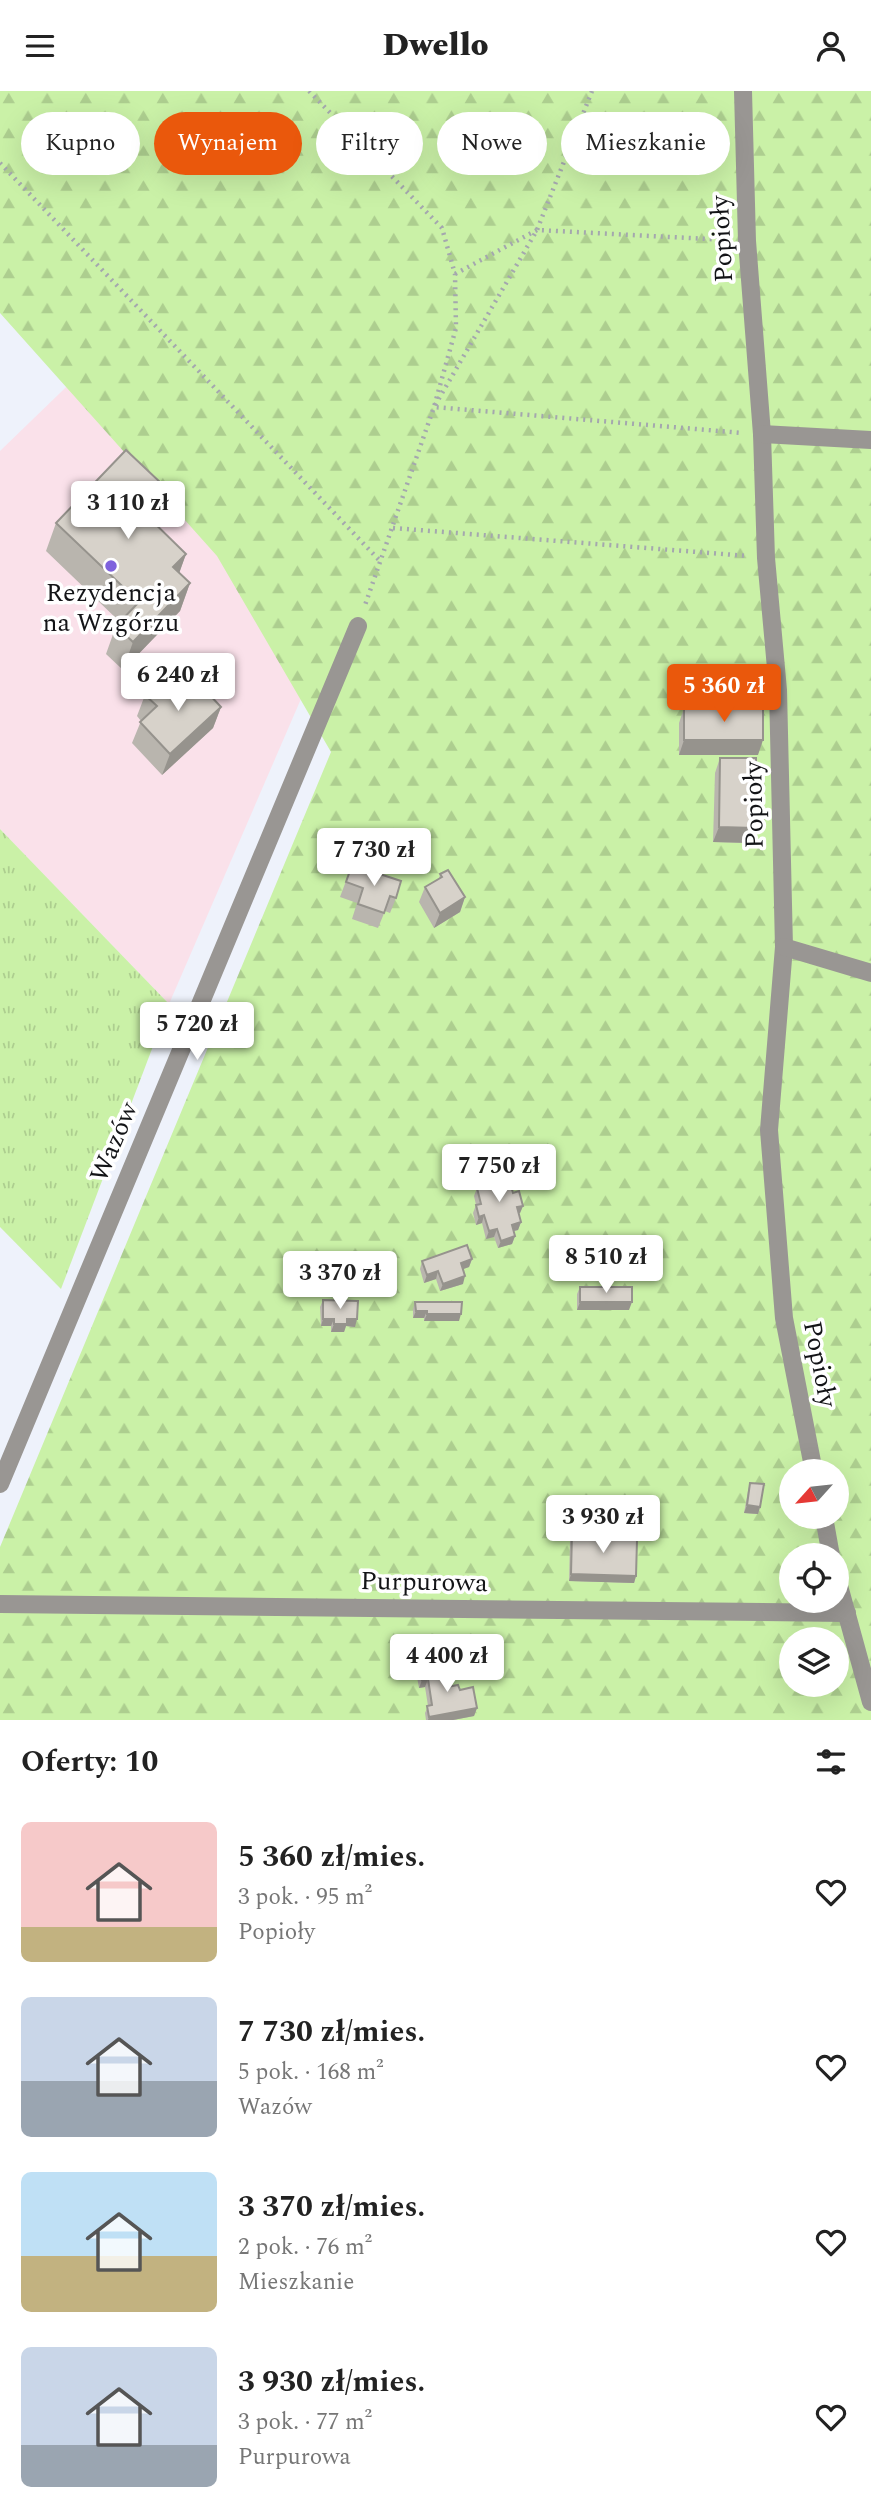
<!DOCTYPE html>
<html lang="pl">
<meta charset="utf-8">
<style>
body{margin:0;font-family:Spectral,serif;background:#f6f6f6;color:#222;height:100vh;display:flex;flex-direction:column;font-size:26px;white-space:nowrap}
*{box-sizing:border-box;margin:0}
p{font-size:23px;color:#767676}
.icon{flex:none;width:38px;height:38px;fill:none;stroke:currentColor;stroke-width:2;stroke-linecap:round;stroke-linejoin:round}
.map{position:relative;height:1629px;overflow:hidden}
.details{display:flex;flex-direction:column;background:#fff;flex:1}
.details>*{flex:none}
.hud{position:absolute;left:21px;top:21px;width:830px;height:63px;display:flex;gap:14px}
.needle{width:46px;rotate:243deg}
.fabs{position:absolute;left:779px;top:1368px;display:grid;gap:14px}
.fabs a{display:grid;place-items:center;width:70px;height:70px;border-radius:50%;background:#fff;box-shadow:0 7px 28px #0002;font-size:35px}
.price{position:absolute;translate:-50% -60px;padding:0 16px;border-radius:7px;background:#fff;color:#222;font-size:23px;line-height:46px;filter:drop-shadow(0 2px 4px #0008)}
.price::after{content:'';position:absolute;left:50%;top:42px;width:21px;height:16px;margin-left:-10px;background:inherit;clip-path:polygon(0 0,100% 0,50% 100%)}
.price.active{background:#ea580c;color:#fff}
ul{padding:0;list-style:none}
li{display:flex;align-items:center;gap:21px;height:175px;padding:0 21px}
li span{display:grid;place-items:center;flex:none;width:196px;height:140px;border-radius:10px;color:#555}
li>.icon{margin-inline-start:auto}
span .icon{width:84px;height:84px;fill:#fffc;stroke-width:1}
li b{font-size:30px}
h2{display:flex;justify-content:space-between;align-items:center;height:84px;padding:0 21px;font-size:30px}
.tag{padding:0 24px;border-radius:32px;background:#fff;box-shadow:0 7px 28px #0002;font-size:24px;line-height:63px}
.tag.active{background:#ea580c;color:#fff}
header{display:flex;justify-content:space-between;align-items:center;height:91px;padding:0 21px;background:#fff;font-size:32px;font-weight:800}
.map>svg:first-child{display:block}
.commercial{fill:#fae1ea}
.grass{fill:url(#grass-tufts)}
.forest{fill:url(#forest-firs);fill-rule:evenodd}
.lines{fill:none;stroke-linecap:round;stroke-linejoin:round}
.path{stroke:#a4a7ae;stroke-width:4.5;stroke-dasharray:2 5;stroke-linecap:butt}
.street{stroke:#999693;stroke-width:18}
.wall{fill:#b9b5ae}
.shaded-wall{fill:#96938d}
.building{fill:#d7d2ca;stroke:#96938d;stroke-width:2}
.poi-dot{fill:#7f62dd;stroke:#fff;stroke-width:2.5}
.labels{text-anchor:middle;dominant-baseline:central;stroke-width:7;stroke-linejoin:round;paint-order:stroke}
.street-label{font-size:26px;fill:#131417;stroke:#fff}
.poi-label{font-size:26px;fill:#131417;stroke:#fff}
</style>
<header><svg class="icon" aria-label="menu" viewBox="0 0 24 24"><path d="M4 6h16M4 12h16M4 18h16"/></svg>Dwello<svg class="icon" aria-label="person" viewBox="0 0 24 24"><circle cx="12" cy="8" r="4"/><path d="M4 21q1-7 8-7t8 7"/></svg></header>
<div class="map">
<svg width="871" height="1629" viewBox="0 0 871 1629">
<defs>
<pattern id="grass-tufts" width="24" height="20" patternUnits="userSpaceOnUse" patternTransform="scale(1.75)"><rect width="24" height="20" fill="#caf1a7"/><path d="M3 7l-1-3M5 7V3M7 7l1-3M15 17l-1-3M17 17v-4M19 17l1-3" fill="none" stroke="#adce8f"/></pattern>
<pattern id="forest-firs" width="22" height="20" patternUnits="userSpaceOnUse" patternTransform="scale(1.75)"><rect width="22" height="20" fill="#caf1a7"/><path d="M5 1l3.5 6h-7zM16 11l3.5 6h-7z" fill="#adce8f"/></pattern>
</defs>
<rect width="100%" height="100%" fill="#eef2fb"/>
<path class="commercial" d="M91,272L339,520L169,913L0,738V360Z"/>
<path class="grass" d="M0,738L169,913L61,1198L0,1136Z"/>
<path class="forest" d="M0,0H871V1629H0V1456L331,661L217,465L0,222ZM791,1381H836V1426H791ZM791,1465H836V1510H791ZM791,1549H836V1594H791Z"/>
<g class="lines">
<g class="path">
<path d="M309,0L442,137L455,183L456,237L434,316L364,517"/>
<path d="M592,0L537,139L434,316L743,342"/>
<path d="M0,72L381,471"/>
<path d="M455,183L537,139L727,149"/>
<path d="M393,437L748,465"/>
</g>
<g class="street">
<path d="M743,0L747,150L762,343L766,467L778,599L784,856L769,1039L784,1227L814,1381"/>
<path d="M762,343L871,349"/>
<path d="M784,856L871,882"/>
<path d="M0,1393L358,535"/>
<path d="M824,1426L831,1465"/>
<path d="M836,1484L871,1611"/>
<path d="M0,1513L847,1522"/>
</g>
</g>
<g class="wall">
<path d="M152,421L148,425L186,463L179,482L190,492L180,520L123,579L106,563L116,535L120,531L46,460L56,432Z"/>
<path d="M170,603L221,616L213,637L162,684L132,652L141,630L137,625L145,604Z"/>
<path d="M684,617L758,664H679V632Z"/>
<path d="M720,667L750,752L713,751L715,682Z"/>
<path d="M352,774L396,807L390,822L385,820L378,837L352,828L357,812L340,806Z"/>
<path d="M440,783L465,806L460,821L434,837L419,811L425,796L439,788Z"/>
<path d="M481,1082L501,1088L523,1115L520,1122L518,1123L521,1131L518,1139L514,1140L515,1145L512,1153L498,1157L494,1146L486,1148L482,1132L476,1134L473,1122L476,1114L474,1105L477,1097L480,1096L478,1090Z"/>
<path d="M472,1168L469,1176L463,1178V1193L440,1200L436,1188L424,1192L420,1178L422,1170Z"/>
<path d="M580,1196L629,1219H577V1203Z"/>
<path d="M323,1209L355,1236L346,1235L344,1241H331V1235H321L320,1216Z"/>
<path d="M415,1211L459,1230H424V1227H413V1218Z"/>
<path d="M750,1392L760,1416L758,1423L744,1422L748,1400Z"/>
<path d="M572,1442L605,1448L636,1485L634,1492L569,1490L570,1450Z"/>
<path d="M420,1579L447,1596L460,1599L477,1617L474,1625L453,1629H426L425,1622L428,1615L425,1596L419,1597L417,1586Z"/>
</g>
<g class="shaded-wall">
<path d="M162,393L152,421L129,445L139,417Z"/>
<path d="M186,463L176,491L173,476Z"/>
<path d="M190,492L180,520L123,579L133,551Z"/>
<path d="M221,616L213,637L162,684L170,663Z"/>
<path d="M684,649H763L758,664H679Z"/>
<path d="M719,736L755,737L750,752L713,751Z"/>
<path d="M465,806L460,821L434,837L440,822Z"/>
<path d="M523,1115L520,1122L514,1124L517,1116Z"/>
<path d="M484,1124L482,1132L476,1134L479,1126Z"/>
<path d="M521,1131L518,1139L509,1141L512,1134Z"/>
<path d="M497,1138L494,1146L486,1148L489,1140Z"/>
<path d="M515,1145L512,1153L498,1157L501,1150Z"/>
<path d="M472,1168L469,1176L458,1180L461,1172Z"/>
<path d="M438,1180L436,1188L424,1192L427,1184Z"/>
<path d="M465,1185L463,1193L440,1200L443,1193Z"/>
<path d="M580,1211H632L629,1219H577Z"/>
<path d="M416,1220H427L424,1227H413Z"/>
<path d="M427,1223H461L459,1230H424Z"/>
<path d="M323,1228H334L331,1235H321Z"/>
<path d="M347,1228H357L355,1236L346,1235L344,1241H331L334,1233Z"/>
<path d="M747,1414L760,1416L758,1423L744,1422Z"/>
<path d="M571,1483L636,1485L634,1492L569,1490Z"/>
<path d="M428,1588L425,1596L419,1597L422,1589Z"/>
<path d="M477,1617L474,1625L453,1629H428L429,1626Z"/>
</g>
<g class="building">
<path d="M126,359L162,393L139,417L186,463L173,476L190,492L133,551L116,535L139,511L56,432Z"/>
<path d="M191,584L221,616L170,663L140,631L157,615L145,604L158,591L170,603Z"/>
<path d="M763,616V649H684V617Z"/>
<path d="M720,667H756L755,737L719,736Z"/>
<path d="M352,774L401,790L396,807L390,805L384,822L358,813L363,797L346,791Z"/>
<path d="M448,779L465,806L440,822L425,796L442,786L440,783Z"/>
<path d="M497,1078L501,1088H509L513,1102L519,1100L523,1115L517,1116L521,1131L512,1134L515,1145L501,1150L497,1138L489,1140L484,1124L479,1126L476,1114L481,1113L477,1097L484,1095L481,1082Z"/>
<path d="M467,1154L472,1168L461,1172L465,1185L443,1193L438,1180L427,1184L422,1170Z"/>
<rect x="580" y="1196" width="52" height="15"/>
<path d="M323,1209L358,1210L357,1228H347V1233H334V1228H323Z"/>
<path d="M415,1211H462L461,1223H427V1220H416Z"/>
<path d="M750,1392L764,1393L760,1416L747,1414Z"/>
<path d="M572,1442H605V1448L637,1449L636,1485L571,1483Z"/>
<path d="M443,1575L447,1596L458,1594L460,1599L473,1596L477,1617L429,1626L427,1615L432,1614L428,1588L422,1589L420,1579Z"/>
</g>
<circle class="poi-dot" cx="111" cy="475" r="7"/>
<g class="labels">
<g class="street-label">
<text transform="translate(722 148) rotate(-93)">Popioły</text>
<text transform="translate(754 714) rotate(-91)">Popioły</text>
<text transform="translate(114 1051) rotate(-67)">Wazów</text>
<text transform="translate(820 1273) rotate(79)">Popioły</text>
<text transform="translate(424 1491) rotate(1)">Purpurowa</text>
</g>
<g class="poi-label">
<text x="111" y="502">Rezydencja<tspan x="111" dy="30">na Wzgórzu</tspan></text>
</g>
</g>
</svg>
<div class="fabs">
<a><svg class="needle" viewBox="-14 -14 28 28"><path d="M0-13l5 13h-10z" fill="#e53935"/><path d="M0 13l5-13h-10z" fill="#767676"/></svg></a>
<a><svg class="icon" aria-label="locate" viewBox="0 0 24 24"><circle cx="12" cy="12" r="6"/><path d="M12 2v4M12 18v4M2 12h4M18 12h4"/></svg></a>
<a><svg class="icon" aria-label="layers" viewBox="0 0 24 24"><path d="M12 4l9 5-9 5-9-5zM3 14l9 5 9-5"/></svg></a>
</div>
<b class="price" style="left:128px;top:450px">3 110 zł</b>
<b class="price" style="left:178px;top:622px">6 240 zł</b>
<b class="price active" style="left:724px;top:633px">5 360 zł</b>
<b class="price" style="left:374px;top:797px">7 730 zł</b>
<b class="price" style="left:197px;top:971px">5 720 zł</b>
<b class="price" style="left:499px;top:1113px">7 750 zł</b>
<b class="price" style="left:606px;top:1204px">8 510 zł</b>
<b class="price" style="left:340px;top:1220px">3 370 zł</b>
<b class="price" style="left:603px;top:1464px">3 930 zł</b>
<b class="price" style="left:447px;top:1603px">4 400 zł</b>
<div class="hud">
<a class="tag">Kupno</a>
<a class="tag active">Wynajem</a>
<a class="tag">Filtry</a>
<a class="tag">Nowe</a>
<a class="tag">Mieszkanie</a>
</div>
</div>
<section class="details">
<h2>Oferty: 10<svg class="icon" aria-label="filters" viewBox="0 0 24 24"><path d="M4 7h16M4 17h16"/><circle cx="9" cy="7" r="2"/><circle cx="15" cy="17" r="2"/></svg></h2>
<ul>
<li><span style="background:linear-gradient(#f6c9c9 75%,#c2b280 0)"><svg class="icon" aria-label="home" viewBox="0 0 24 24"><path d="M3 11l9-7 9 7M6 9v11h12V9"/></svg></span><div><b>5 360 zł/mies.</b><p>3 pok. · 95 m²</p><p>Popioły</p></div><svg class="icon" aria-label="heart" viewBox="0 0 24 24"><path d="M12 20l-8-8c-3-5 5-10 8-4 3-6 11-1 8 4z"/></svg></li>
<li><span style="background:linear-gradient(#c9d6e8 60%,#9aa5b1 0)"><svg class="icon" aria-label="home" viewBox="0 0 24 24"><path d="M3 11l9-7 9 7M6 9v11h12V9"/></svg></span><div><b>7 730 zł/mies.</b><p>5 pok. · 168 m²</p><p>Wazów</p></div><svg class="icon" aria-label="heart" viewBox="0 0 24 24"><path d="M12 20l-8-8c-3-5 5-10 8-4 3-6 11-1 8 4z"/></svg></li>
<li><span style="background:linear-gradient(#bfe0f5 60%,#c2b280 0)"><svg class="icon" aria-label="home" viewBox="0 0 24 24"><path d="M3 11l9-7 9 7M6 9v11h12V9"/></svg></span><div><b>3 370 zł/mies.</b><p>2 pok. · 76 m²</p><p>Mieszkanie</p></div><svg class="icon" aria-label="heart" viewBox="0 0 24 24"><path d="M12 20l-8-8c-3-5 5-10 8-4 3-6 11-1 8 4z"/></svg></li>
<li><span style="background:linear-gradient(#c9d6e8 70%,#9aa5b1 0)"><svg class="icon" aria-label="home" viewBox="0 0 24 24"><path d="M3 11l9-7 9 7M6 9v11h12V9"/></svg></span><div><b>3 930 zł/mies.</b><p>3 pok. · 77 m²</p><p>Purpurowa</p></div><svg class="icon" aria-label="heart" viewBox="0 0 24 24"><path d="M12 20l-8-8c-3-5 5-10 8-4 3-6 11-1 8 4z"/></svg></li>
</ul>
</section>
